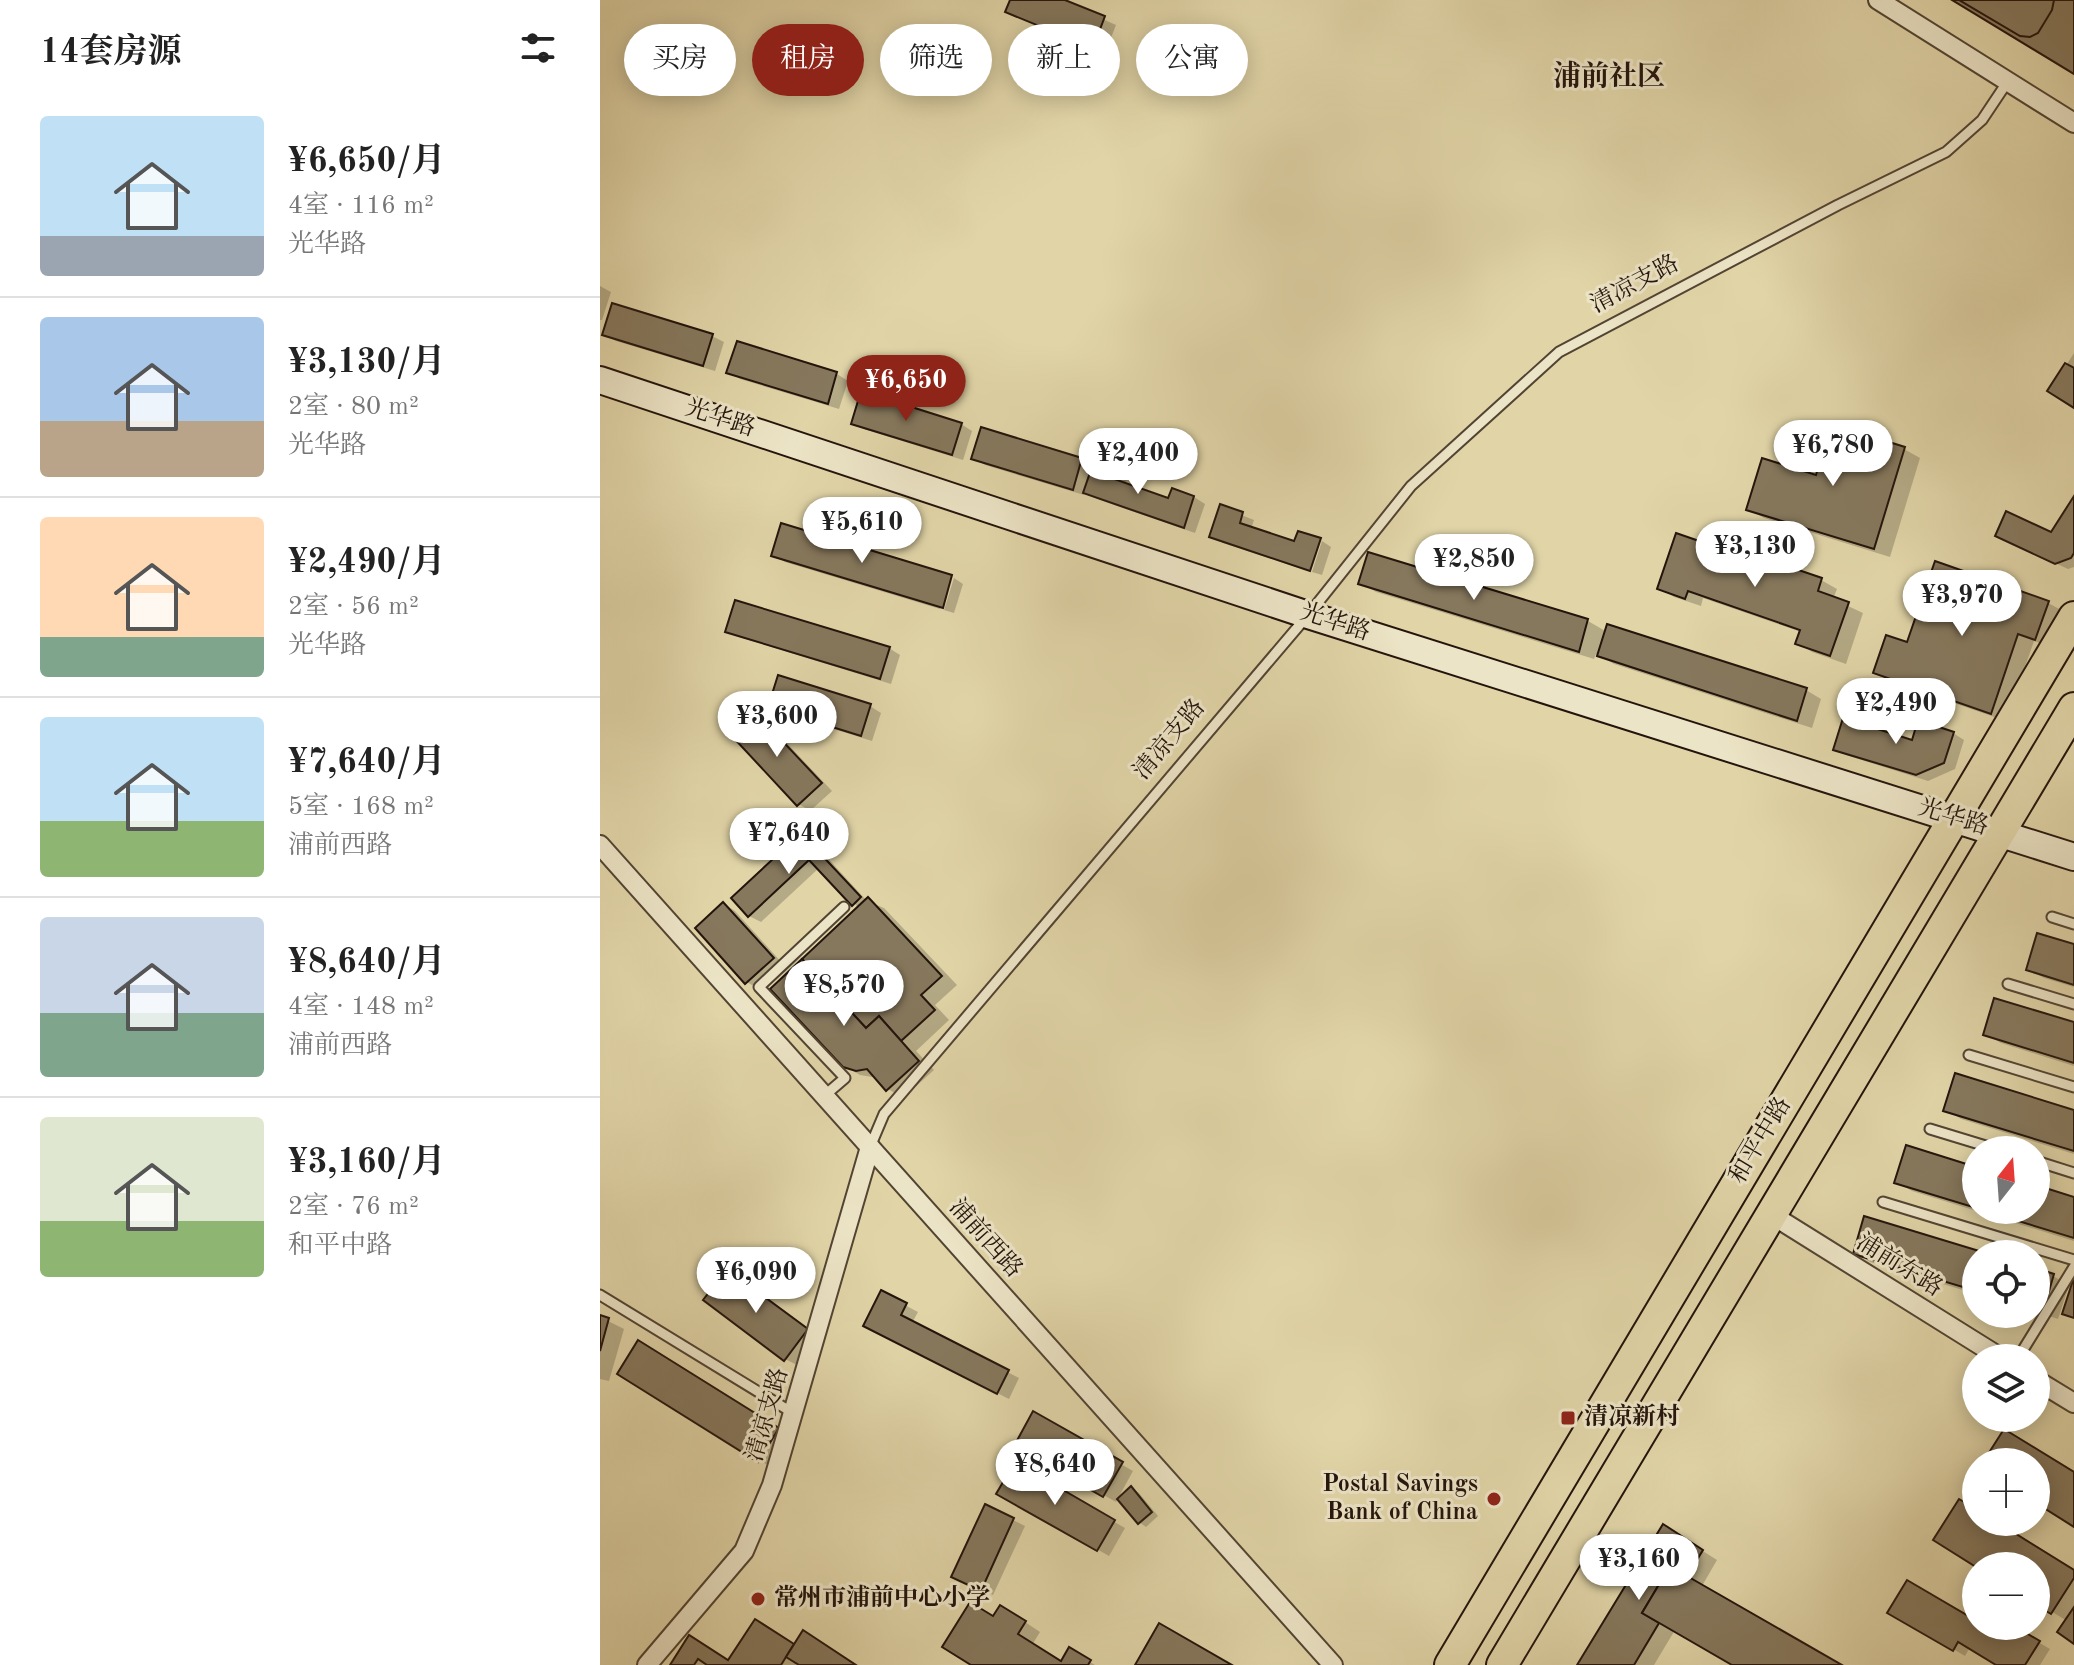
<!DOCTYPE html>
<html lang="zh">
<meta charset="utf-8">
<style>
body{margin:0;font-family:"Old Standard TT","Noto Serif SC",serif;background:#f2f2f2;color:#222;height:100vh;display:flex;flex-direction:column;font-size:30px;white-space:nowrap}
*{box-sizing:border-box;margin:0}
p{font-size:26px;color:#767676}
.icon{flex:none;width:44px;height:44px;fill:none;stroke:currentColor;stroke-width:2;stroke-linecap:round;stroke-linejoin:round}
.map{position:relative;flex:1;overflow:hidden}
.drawer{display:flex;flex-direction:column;background:#fff;width:600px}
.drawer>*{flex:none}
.hud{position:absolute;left:24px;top:24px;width:760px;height:72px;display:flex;gap:16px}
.needle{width:52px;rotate:17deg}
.tools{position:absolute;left:1362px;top:1136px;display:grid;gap:16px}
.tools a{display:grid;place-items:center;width:88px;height:88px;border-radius:50%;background:#fff;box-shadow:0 4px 20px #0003;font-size:40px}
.price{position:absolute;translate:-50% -68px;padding:0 18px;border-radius:28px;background:#fff;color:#222;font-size:26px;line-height:52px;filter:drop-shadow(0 2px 4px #0008)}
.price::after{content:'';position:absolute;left:50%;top:48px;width:24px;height:18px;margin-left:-12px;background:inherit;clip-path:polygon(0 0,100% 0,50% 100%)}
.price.on{background:#8f2418;color:#fff}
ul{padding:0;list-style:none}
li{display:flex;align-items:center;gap:24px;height:200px;padding:0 40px}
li+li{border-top:2px solid #e0e0e0}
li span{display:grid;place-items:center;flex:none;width:224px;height:160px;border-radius:8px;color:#555}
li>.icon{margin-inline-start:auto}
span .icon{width:96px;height:96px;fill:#fffc;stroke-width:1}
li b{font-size:34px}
h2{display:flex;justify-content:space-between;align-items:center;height:96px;padding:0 40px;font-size:34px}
.tag{padding:0 28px;border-radius:36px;background:#fff;box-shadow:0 4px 20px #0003;font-size:28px;line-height:72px}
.tag.on{background:#8f2418;color:#fff}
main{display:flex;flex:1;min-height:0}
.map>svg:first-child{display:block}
.shadow{fill:#0003}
.building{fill:#86785d;stroke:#23140c;stroke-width:2}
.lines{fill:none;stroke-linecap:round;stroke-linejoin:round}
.lane-casing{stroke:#524433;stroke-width:13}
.street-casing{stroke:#524433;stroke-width:22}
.secondary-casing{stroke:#23140c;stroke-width:30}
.primary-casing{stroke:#23140c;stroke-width:34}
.lane{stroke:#ece4c6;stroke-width:9}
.street{stroke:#ece4c6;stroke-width:18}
.secondary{stroke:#ece4c6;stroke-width:26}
.primary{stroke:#e1d5a8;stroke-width:30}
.poi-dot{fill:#8f2418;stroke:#ece4c6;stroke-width:3}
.labels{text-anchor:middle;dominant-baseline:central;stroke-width:6;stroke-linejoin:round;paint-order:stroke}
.street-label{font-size:24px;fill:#23140c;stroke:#ece4c6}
.poi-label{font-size:24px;font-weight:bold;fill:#23140c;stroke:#ece4c6;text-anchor:start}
.quarter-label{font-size:28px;font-weight:bold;fill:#23140c;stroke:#ece4c6}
</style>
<main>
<section class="drawer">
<h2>14套房源<svg class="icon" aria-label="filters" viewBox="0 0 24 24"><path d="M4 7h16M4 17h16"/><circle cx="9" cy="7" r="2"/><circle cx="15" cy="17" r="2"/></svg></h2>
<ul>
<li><span style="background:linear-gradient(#bfe0f5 75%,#9aa5b1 0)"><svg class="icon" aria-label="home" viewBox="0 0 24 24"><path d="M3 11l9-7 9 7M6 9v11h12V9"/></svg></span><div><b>¥6,650/月</b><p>4室 · 116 m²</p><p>光华路</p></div></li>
<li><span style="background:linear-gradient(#a9c7e8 65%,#b9a48a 0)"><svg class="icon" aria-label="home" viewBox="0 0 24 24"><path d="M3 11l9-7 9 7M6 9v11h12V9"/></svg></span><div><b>¥3,130/月</b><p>2室 · 80 m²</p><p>光华路</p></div></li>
<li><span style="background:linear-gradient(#ffd9b3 75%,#7fa58c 0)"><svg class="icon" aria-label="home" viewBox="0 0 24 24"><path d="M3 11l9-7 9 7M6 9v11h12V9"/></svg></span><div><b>¥2,490/月</b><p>2室 · 56 m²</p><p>光华路</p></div></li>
<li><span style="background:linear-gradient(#bfe0f5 65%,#8fb573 0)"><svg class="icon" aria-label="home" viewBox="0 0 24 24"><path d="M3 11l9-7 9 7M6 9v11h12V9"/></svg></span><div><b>¥7,640/月</b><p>5室 · 168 m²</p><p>浦前西路</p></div></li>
<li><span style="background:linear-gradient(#c9d6e8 60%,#7fa58c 0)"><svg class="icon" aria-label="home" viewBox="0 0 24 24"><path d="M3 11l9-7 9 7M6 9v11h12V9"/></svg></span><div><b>¥8,640/月</b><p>4室 · 148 m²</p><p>浦前西路</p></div></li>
<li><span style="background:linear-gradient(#dfe7d0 65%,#8fb573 0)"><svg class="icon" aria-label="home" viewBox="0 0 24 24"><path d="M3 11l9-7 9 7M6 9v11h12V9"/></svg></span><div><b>¥3,160/月</b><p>2室 · 76 m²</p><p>和平中路</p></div></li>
</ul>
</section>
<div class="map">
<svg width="1474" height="1665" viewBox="0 0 1474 1665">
<rect width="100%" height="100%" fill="#e1d5a8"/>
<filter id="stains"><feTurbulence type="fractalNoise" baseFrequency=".0025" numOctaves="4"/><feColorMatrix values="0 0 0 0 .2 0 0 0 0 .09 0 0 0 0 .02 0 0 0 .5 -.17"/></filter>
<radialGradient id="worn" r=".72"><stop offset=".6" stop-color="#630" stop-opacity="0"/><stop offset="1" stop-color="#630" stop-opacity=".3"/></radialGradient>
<g class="shadow">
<path d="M412,0H460L516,25L505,53L419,18Z"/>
<path d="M0,286L11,292L2,320H0Z"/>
<path d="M13,306L112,336L124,342L115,371L16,341L5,334Z"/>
<path d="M138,344L237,374L248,381L239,409L140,379L129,372Z"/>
<path d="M1474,353V406L1450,391Z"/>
<path d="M253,423L361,424L372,431L363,460L264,429Z"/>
<path d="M383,430L482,460L494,467L517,470L528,477L525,485L569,501L573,490L594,497L605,504L595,533L497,499L485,492L484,495L385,465L374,458Z"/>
<path d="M1304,449L1320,458L1290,557L1164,518L1148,509L1217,477Z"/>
<path d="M1474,500V567L1468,569L1408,541L1452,535Z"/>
<path d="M621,507L654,520L651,529L695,544L718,540L708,571L623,543L612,536Z"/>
<path d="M722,541L731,547L722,575L712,572Z"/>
<path d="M769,554L988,621L1007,632L1206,690L1221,699L1212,728L1014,664L996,654L994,659L776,592L760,583Z"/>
<path d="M174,555L350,577L340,609L185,562Z"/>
<path d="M354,578L363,584L354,613L344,610Z"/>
<path d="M1221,580L1237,589L1233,599L1263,613L1246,664L1212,652L1197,643L1201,632L1103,598L1101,606L1074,597L1059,588Z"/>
<path d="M1448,603L1463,611L1451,647L1434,641L1406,721L1290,681L1275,672L1308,644Z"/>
<path d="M128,631L289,648L300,655L291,684L139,637Z"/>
<path d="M171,706H270L281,713L272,741L182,713Z"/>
<path d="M156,715L167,722L232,791L210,811L199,804Z"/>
<path d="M1353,733L1364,740L1355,769L1328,781L1246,755L1235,749L1313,742Z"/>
<path d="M201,836L213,842L267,901L284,908L357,985L335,1005L349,1020L316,1051L334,1070L303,1098L288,1089L278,1078L260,1075L244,1066L259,908L219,868L161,922L149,916Z"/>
<path d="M124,904L135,911L184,965L158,989L147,982Z"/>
<path d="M1474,946V987L1444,978L1428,969Z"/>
<path d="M1474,1024V1066L1401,1043L1385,1034Z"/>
<path d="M1346,1110L1474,1112V1154L1361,1119Z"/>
<path d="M1376,1169V1210H1436V1187L1474,1199V1241L1312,1191L1296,1182Z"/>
<path d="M1255,1253L1383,1254H1376V1294L1270,1262Z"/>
<path d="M1436,1270L1453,1276L1469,1285L1458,1319L1436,1312Z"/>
<path d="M138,1278L218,1337L197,1365L185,1359Z"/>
<path d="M282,1293L318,1312L312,1323L419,1378L409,1399L277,1332Z"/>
<path d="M0,1317L24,1329L9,1381L0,1379Z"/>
<path d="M54,1352L193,1439L174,1469L159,1460Z"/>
<path d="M434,1414L533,1471L516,1502L416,1445Z"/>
<path d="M415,1465L525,1528L509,1556L399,1493Z"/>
<path d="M531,1489L539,1493L558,1516L546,1527L539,1522Z"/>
<path d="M386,1507L425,1526L393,1595L365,1582Z"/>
<path d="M1376,1511V1522H1394L1474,1572V1641L1467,1621L1436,1602V1566L1336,1540Z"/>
<path d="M1079,1536L1117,1560L1102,1586L1238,1665H1136L1075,1630L1054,1665H980Z"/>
<path d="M1290,1612L1372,1621L1376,1614V1626H1411L1450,1649L1440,1665H1400L1370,1647L1365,1656Z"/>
<path d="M416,1616L440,1632L432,1645L462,1663L470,1650L495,1665H375L394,1618Z"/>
<path d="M167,1628L195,1646L255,1665H202L198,1662L196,1665H72L90,1637L129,1662Z"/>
</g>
<g class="building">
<path d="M410,0H465L505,16L493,48L405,12Z"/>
<path d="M1352,0H1474V74Z"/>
<path d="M1359,0H1454L1452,10L1438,33L1430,37L1420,36Z"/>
<path d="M12,303L113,334L103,366L2,335Z"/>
<path d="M137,341L237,372L228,404L126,373Z"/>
<path d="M1465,363L1474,368V408L1447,391Z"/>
<path d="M261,391L362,423L352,455L251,424Z"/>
<path d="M1231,424L1305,447L1274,549L1146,510L1162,458L1216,475Z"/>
<path d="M381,427L482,458L473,490L371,459Z"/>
<path d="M494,461L518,468L514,479L568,498L572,488L594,496L584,528L483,493Z"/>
<path d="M1474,496V553L1471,558L1455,564L1395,536L1406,511L1451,532Z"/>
<path d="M620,504L643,512L640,523L694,541L698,531L721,538L710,571L609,537Z"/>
<path d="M181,523L352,575L343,608L171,556Z"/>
<path d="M1076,533L1102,542L1105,538L1222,578L1218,591L1249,602L1230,656L1195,644L1200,630L1088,591L1085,599L1057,589Z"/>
<path d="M768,552L988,619L979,652L758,584Z"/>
<path d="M1335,561L1449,601L1435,640L1418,634L1391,714L1273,673L1286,635L1307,642Z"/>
<path d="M135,600L290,647L280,679L125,632Z"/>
<path d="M1007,624L1207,688L1197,721L997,656Z"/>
<path d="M178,675L271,704L261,736L168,707Z"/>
<path d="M156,713L222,783L197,806L131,735Z"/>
<path d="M1243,718L1312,740L1318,720L1354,732L1344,763L1316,775L1233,750Z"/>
<path d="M201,833L261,897L252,906L209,860L148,917L131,898Z"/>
<path d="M268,897L342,976L321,995L335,1010L301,1041L279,1016L266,1028L202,959Z"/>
<path d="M123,902L174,958L145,984L95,928Z"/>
<path d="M1437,933L1474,944V985L1426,970Z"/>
<path d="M202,959L266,1028L279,1016L319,1061L286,1091L267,1069L256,1071L243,1067L170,989Z"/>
<path d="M1394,998L1474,1022V1063L1383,1035Z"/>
<path d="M1355,1073L1474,1110V1151L1343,1111Z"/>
<path d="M1306,1145L1376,1167V1208L1294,1183Z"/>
<path d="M1436,1185L1474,1197V1238L1382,1210H1436Z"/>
<path d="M1264,1216L1389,1254H1376V1291L1253,1254Z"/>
<path d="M1436,1268L1454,1274L1443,1312L1436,1310Z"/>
<path d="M127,1269L208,1329L184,1361L103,1300Z"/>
<path d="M1474,1277V1318L1462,1314Z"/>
<path d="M281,1290L307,1303L301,1315L409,1370L397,1394L263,1326Z"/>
<path d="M0,1315L9,1318L0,1351Z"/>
<path d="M38,1340L179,1428L158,1462L17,1374Z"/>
<path d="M433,1411L523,1462L503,1497L414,1446Z"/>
<path d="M1404,1429L1474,1472V1527L1436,1503V1462H1383Z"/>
<path d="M415,1462L515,1520L497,1551L396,1494Z"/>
<path d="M531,1486L552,1512L538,1524L517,1499Z"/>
<path d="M1359,1499L1376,1509V1522H1397L1474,1570V1578L1451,1614L1436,1605V1566L1376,1567L1333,1540Z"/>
<path d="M385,1504L414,1518L381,1591L351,1577Z"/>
<path d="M1063,1524L1103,1550L1087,1576L1070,1566L1042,1613L1059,1623L1034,1665H977Z"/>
<path d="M1070,1566L1087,1576L1242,1665H1132L1042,1613Z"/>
<path d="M1307,1580L1372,1618L1376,1610V1626H1414L1440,1641L1425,1665H1396L1358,1642L1353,1651L1287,1613Z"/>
<path d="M370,1602L393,1616L400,1605L426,1621L418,1634L461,1661L469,1647L491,1660L488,1665H371L342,1647Z"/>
<path d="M1474,1607V1644L1457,1632Z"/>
<path d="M155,1619L194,1644L181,1665H107L98,1659L94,1665H70L89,1635L128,1660Z"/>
<path d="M559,1623L632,1665H535Z"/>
<path d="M203,1630L256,1665H199L186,1657Z"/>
</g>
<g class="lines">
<g class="lane-casing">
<g id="lane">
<path d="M1452,917L1474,924"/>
<path d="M1408,984L1474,1004"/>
<path d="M1369,1055L1474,1087"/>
<path d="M224,1096L245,1078L159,987L244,907"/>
<path d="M1330,1129L1399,1150"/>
<path d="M270,1147L284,1114L708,615L811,486L959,352L1238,205L1346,152L1382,120L1408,81"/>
<path d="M1436,1161L1474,1173"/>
<path d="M1283,1202L1474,1260"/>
<path d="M0,1295L193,1413"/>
<path d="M1418,1358L1474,1267"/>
</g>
</g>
<g class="street-casing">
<g id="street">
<path d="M1278,0L1474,123"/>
<path d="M0,845L733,1665"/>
<path d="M1172,1215L1401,1358"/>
<path d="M1436,1380L1474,1403"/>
<path d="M47,1665L144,1551L172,1485L270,1147"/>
</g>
</g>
<g class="secondary-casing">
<path id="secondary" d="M0,380L708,615L1474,857"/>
</g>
<g class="primary-casing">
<g id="primary">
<path d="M850,1665L1474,617"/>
<path d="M902,1665L1474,708"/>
</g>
</g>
<use href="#lane" class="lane"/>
<use href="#street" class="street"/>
<use href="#secondary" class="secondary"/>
<use href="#primary" class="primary"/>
</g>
<g class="poi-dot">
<rect x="960" y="1410" width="16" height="16" rx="4"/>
<circle cx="894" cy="1499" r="8"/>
<circle cx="158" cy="1599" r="8"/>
</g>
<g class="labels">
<g class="street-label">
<text transform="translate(1035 285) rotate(-28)">清凉支路</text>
<text transform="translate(120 419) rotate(18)">光华路</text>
<text transform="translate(735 623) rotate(18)">光华路</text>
<text transform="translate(570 740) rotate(-50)">清凉支路</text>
<text transform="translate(1353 818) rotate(17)">光华路</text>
<text transform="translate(1161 1141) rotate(-59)">和平中路</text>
<text transform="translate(385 1239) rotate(48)">浦前西路</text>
<text transform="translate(1299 1266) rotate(32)">浦前东路</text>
<text transform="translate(168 1415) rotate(-74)">清凉支路</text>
</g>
<g class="poi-label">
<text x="984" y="1418">清凉新村</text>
<text x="878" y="1485" text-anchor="end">Postal Savings<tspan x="878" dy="28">Bank of China</tspan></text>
<text x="174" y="1599">常州市浦前中心小学</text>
</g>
<g class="quarter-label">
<text x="1009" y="78">浦前社区</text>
</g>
</g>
<rect width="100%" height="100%" filter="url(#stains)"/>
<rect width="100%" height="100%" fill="url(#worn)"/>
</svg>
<div class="tools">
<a><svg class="needle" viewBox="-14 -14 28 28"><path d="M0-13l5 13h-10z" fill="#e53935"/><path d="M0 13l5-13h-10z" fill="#767676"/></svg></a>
<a><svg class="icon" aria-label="locate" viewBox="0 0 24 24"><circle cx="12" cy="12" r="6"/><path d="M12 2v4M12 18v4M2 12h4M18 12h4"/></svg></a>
<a><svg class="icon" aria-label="layers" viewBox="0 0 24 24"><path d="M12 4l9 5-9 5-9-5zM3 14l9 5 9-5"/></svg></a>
<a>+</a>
<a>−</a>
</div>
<b class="price on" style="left:306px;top:423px">¥6,650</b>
<b class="price" style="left:1233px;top:488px">¥6,780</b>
<b class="price" style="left:538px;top:496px">¥2,400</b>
<b class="price" style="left:262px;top:565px">¥5,610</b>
<b class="price" style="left:1155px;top:589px">¥3,130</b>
<b class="price" style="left:874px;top:602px">¥2,850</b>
<b class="price" style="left:1362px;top:638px">¥3,970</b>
<b class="price" style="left:1296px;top:746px">¥2,490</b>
<b class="price" style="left:177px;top:759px">¥3,600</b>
<b class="price" style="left:189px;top:876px">¥7,640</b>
<b class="price" style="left:244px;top:1028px">¥8,570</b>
<b class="price" style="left:156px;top:1315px">¥6,090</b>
<b class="price" style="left:455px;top:1507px">¥8,640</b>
<b class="price" style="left:1039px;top:1602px">¥3,160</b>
<div class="hud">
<a class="tag">买房</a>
<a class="tag on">租房</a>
<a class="tag">筛选</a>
<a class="tag">新上</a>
<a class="tag">公寓</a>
</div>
</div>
</main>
